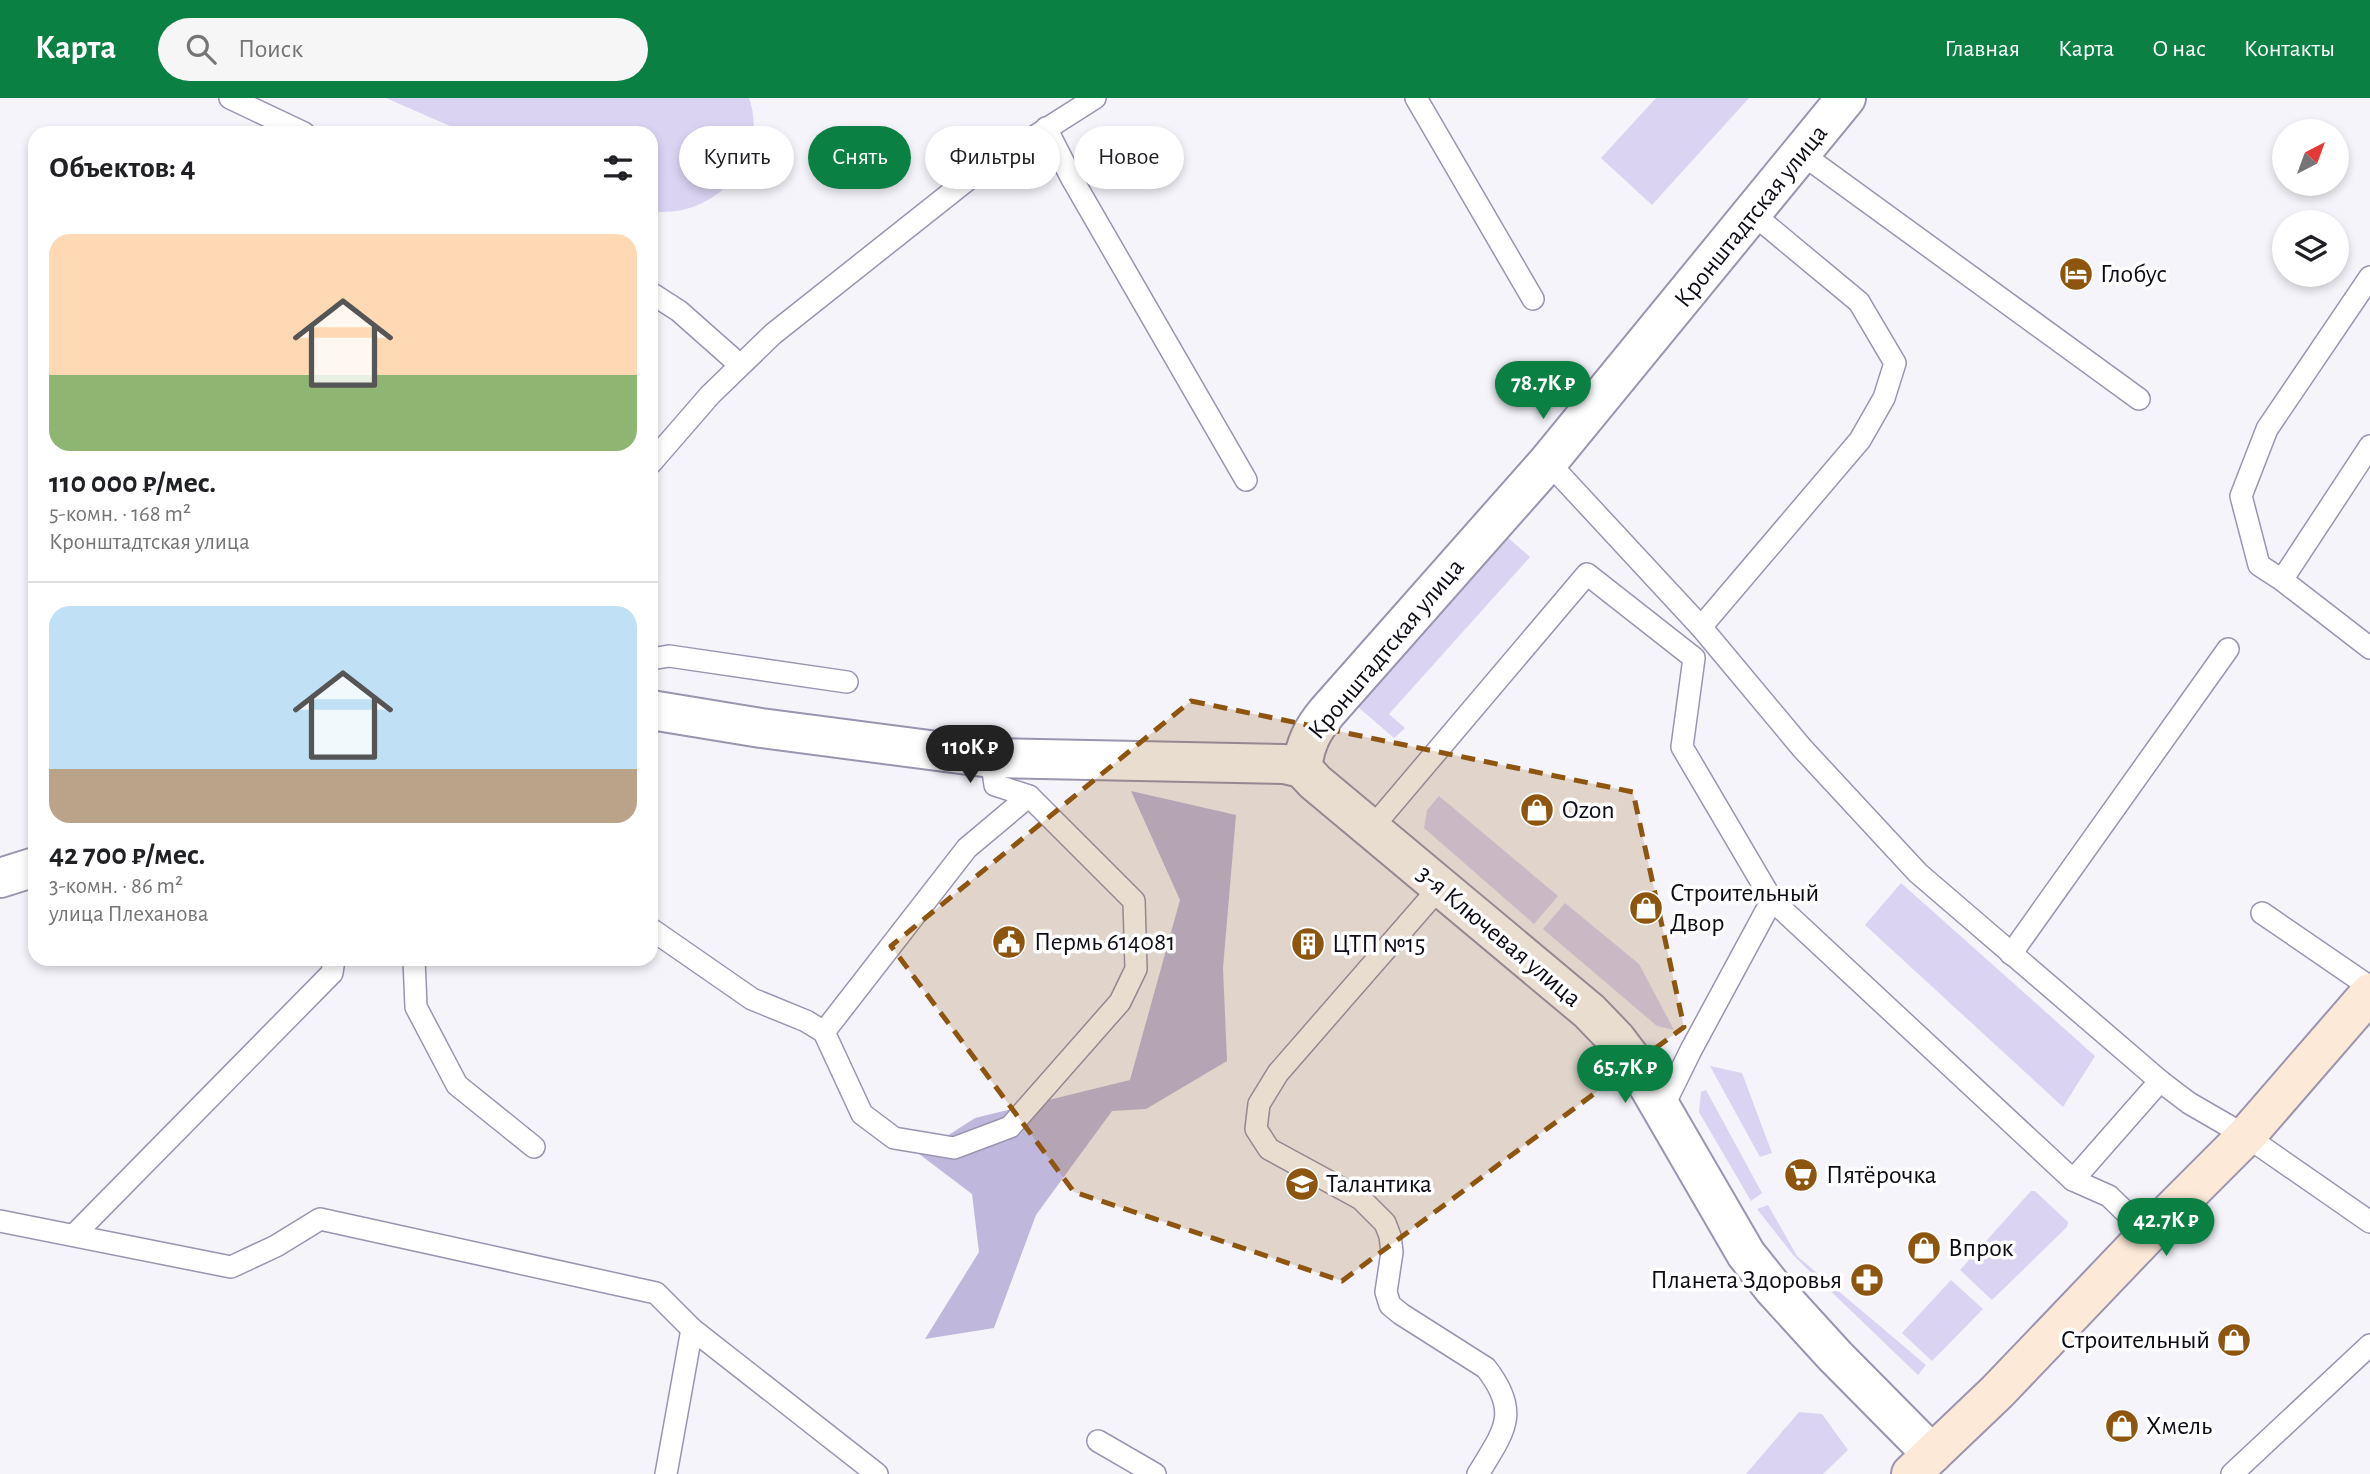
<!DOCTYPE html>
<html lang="ru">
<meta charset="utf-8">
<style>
body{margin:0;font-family:"Alegreya Sans",sans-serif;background:#f6f6f6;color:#202124;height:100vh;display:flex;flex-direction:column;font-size:26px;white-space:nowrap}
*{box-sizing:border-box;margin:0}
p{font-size:23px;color:#757577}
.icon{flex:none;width:38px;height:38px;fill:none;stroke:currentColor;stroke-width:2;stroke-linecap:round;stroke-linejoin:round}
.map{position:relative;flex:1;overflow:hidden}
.panel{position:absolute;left:28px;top:28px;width:630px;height:840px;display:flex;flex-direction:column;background:#fff;border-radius:21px;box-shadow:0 4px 10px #0003}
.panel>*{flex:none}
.hud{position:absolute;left:679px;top:28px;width:665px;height:63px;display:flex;gap:14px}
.needle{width:46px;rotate:41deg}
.controls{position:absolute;left:2272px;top:21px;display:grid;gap:14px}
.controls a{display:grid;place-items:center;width:77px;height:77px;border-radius:50%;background:#fff;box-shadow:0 4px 10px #0003;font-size:35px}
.price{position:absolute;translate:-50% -60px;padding:0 16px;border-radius:24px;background:#0b8043;color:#fff;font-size:23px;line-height:46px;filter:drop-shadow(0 2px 4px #0008)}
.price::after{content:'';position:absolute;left:50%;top:42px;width:21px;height:16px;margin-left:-10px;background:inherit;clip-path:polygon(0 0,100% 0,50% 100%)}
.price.on{background:#222;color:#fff}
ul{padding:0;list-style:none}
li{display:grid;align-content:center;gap:14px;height:371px;padding:0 21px}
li+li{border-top:2px solid #e0e0e0}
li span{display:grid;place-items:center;height:217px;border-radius:21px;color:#555}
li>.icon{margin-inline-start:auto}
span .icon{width:126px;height:126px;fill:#fffc;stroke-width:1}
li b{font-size:30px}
h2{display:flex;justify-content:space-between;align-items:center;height:84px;padding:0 21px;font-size:30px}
.tag{padding:0 24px;border-radius:32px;background:#fff;box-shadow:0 4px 10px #0003;font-size:24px;line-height:63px}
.tag.on{background:#0b8043;color:#fff}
header{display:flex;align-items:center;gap:42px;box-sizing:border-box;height:98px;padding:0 35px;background:#0b8043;color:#fff}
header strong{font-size:33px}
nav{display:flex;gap:38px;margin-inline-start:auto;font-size:24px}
.search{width:490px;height:63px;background:#f6f6f6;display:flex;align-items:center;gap:18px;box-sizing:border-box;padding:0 24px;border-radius:38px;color:#757577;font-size:26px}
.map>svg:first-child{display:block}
.green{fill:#dad3f2}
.forest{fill:#c0b8dc}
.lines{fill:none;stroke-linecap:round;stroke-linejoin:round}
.service-casing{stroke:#9a94b1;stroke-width:24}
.minor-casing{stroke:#9a94b1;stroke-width:42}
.secondary-casing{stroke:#9a94b1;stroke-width:42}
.service{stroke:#fff;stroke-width:21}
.minor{stroke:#fff;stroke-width:38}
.secondary{stroke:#fce9d7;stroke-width:38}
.marked{fill:#8e550f;fill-opacity:0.2;stroke:#8e550f;stroke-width:5;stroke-dasharray:14 9;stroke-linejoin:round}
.labels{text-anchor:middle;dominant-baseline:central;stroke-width:7;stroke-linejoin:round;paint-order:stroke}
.street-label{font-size:26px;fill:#0e0b16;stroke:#fff}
.poi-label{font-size:26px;fill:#0e0b16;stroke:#fff;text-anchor:start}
</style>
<header>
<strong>Карта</strong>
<div class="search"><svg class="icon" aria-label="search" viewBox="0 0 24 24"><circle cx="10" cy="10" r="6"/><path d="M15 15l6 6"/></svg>Поиск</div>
<nav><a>Главная</a><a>Карта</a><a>О нас</a><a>Контакты</a></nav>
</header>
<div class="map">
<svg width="2370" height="1376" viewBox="0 0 2370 1376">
<rect width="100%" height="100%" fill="#f5f4fa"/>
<g class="green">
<path d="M386,0H749C771,62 713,122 651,113V35H466Z"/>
<path d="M1656,0H1749L1652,107L1601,60Z"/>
<path d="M1505,437L1530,459L1389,616L1405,630L1394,640L1358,609Z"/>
<path d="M1439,698L1558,798L1534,826L1424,730L1427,712Z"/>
<path d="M1901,785L2095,958L2063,1009L1865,827Z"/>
<path d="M1565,805L1639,866L1674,932L1657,928L1543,831Z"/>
<path d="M1710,968L1742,975L1772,1055L1760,1059Z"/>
<path d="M1706,992L1762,1095L1751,1103L1699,1014L1701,994Z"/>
<path d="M2031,1093H2035L2068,1124L2067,1129L1992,1202L1960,1172Z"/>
<path d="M1768,1107L1797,1158L1926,1267L1918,1277L1794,1158L1757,1111Z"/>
<path d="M1951,1182L1983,1211L1932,1263L1902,1235Z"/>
<path d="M1799,1314L1822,1316L1848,1352L1823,1376H1746Z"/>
</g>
<path class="forest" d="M1131,693L1236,717L1223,870L1227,963L1146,1011L1112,1013L1036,1117L994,1230L925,1241L979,1154L972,1096L919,1056L975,1020L1130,982L1180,802Z"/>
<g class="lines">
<g class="service-casing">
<g id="service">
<path d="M230,0L304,35"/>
<path d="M1416,0L1533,201"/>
<path d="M1046,30L1071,79L1246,382"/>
<path d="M1802,56L2139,301"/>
<path d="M2370,179L2267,331L2241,398L2259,467L2282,482L2370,550"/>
<path d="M651,195L679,213L740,267"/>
<path d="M1548,364L1701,529L1802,650L1918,775L2160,983L2189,1005L2246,1038L2370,1124"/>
<path d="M651,365L710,297L773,236L971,79L1095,0"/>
<path d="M2282,482L2370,348"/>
<path d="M1701,529L1860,342L1884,300L1895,265L1859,204L1753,116"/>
<path d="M651,561L669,558L847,584"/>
<path d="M1371,731L1587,476L1694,560L1682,649L1772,802"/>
<path d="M1440,789L1278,975L1259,1006L1256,1031L1269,1051L1361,1101L1385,1125L1390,1138L1392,1154L1386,1194L1390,1207L1401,1216L1486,1270C1521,1315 1504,1333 1478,1376"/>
<path d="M2262,815L2370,889"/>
<path d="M651,831L752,901L806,923L824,934L967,750L1029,698L995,687L991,660"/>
<path d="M2011,856L2228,551"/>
<path d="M414,861L416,909L457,987L534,1049"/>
<path d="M824,934L862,1016L894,1040L954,1050L1010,1029L1120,904L1136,871L1134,803L1029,698"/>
<path d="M1662,1011L1691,952L1772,802L2073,1082L2109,1098L2148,1136"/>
<path d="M2073,1082L2160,983"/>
<path d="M0,1123L231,1169L276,1148L320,1121L656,1195L692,1231L877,1376"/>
<path d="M74,1137L332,875L334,861"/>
<path d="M1098,1343L1155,1376"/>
<path d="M666,1376L692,1231"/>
<path d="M2232,1376L2370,1247"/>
</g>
</g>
<g class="minor-casing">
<g id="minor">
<path d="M651,612L761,630L991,660L1284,666L1302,670"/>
<path d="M1302,670L1315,684L1589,913L1616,941L1638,970L1746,1156L1773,1190L1835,1258L1932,1356"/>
<path d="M1302,670C1305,646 1312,632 1327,614L1548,364L1846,0"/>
<path d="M0,780L35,769"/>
</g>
</g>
<g class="secondary-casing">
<path id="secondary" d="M1911,1376L1997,1294L2148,1136L2246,1038L2370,895"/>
</g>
<use href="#service" class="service"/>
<use href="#minor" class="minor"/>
<use href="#secondary" class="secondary"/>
</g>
<path class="marked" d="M1191,603L1633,694L1684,929L1342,1183L1074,1094L891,848Z"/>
<defs>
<g id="hotel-disc" transform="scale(1.75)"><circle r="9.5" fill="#8e550f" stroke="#fff"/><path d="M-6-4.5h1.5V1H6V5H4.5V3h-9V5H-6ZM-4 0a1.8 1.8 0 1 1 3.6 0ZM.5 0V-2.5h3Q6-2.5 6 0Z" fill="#fff"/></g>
<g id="shop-disc" transform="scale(1.75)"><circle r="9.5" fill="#8e550f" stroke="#fff"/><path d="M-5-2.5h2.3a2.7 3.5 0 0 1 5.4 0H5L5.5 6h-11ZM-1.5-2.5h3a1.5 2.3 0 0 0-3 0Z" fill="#fff"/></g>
<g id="civic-disc" transform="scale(1.75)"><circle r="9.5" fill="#8e550f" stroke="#fff"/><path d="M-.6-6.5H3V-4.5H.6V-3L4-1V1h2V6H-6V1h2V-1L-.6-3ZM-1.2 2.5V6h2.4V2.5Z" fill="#fff"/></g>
<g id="building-disc" transform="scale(1.75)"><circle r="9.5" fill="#8e550f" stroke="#fff"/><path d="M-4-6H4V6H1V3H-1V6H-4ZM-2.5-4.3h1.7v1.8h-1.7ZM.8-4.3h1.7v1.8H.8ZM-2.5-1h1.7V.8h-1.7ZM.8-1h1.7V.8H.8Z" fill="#fff"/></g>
<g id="supermarket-disc" transform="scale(1.75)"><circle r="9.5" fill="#8e550f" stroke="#fff"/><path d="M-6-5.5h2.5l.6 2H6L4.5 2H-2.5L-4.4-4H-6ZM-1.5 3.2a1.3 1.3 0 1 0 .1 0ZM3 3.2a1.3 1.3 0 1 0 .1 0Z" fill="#fff"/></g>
<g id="school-disc" transform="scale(1.75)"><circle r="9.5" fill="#8e550f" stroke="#fff"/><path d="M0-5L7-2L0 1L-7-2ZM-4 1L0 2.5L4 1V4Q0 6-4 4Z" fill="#fff"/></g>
<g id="pharmacy-disc" transform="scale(1.75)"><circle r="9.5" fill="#8e550f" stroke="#fff"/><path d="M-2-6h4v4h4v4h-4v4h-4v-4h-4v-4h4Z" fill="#fff"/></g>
</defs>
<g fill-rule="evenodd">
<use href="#hotel-disc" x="2076" y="176"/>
<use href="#shop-disc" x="1537" y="712"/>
<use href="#shop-disc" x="1646" y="810"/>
<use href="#civic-disc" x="1009" y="844"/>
<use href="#building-disc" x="1308" y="846"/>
<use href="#supermarket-disc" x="1801" y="1077"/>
<use href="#school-disc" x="1302" y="1086"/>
<use href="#shop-disc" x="1924" y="1150"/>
<use href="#pharmacy-disc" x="1867" y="1182"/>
<use href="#shop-disc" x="2234" y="1242"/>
<use href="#shop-disc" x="2122" y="1328"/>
</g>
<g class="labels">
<g class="street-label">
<text transform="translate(1751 118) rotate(-51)">Кронштадтская улица</text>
<text transform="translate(1386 551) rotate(-50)">Кронштадтская улица</text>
<text transform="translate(1499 838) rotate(40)">3-я Ключевая улица</text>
</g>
<g class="poi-label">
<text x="2100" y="176">Глобус</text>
<text x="1562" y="712">Ozon</text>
<text x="1670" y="795">Строительный<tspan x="1670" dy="30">Двор</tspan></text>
<text x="1034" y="844">Пермь 614081</text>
<text x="1332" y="846">ЦТП №15</text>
<text x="1826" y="1077">Пятёрочка</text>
<text x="1326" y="1086">Талантика</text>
<text x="1948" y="1150">Впрок</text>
<text x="1842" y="1182" text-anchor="end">Планета Здоровья</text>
<text x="2210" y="1242" text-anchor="end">Строительный</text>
<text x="2146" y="1328">Хмель</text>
</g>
</g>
</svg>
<div class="controls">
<a><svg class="needle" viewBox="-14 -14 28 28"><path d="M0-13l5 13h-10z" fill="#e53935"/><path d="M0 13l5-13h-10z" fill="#757577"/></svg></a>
<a><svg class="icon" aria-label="layers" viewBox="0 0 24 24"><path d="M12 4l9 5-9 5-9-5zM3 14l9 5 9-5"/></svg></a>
</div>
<b class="price" style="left:1543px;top:323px">78.7K ₽</b>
<b class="price on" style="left:970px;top:687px">110K ₽</b>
<b class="price" style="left:1625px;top:1007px">65.7K ₽</b>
<b class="price" style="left:2166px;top:1160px">42.7K ₽</b>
<div class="hud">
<a class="tag">Купить</a>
<a class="tag on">Снять</a>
<a class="tag">Фильтры</a>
<a class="tag">Новое</a>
</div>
<section class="panel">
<h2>Объектов: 4<svg class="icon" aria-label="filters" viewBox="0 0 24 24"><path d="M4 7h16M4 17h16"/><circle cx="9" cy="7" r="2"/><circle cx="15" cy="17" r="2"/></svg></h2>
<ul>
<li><span style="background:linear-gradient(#ffd9b3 65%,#8fb573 0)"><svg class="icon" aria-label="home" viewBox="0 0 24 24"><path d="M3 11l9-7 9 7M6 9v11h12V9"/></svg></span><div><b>110 000 ₽/мес.</b><p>5-комн. · 168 m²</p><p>Кронштадтская улица</p></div></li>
<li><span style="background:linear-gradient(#bfe0f5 75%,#b9a48a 0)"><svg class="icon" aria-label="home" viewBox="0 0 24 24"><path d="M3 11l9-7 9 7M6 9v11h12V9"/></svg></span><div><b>42 700 ₽/мес.</b><p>3-комн. · 86 m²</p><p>улица Плеханова</p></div></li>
</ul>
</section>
</div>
